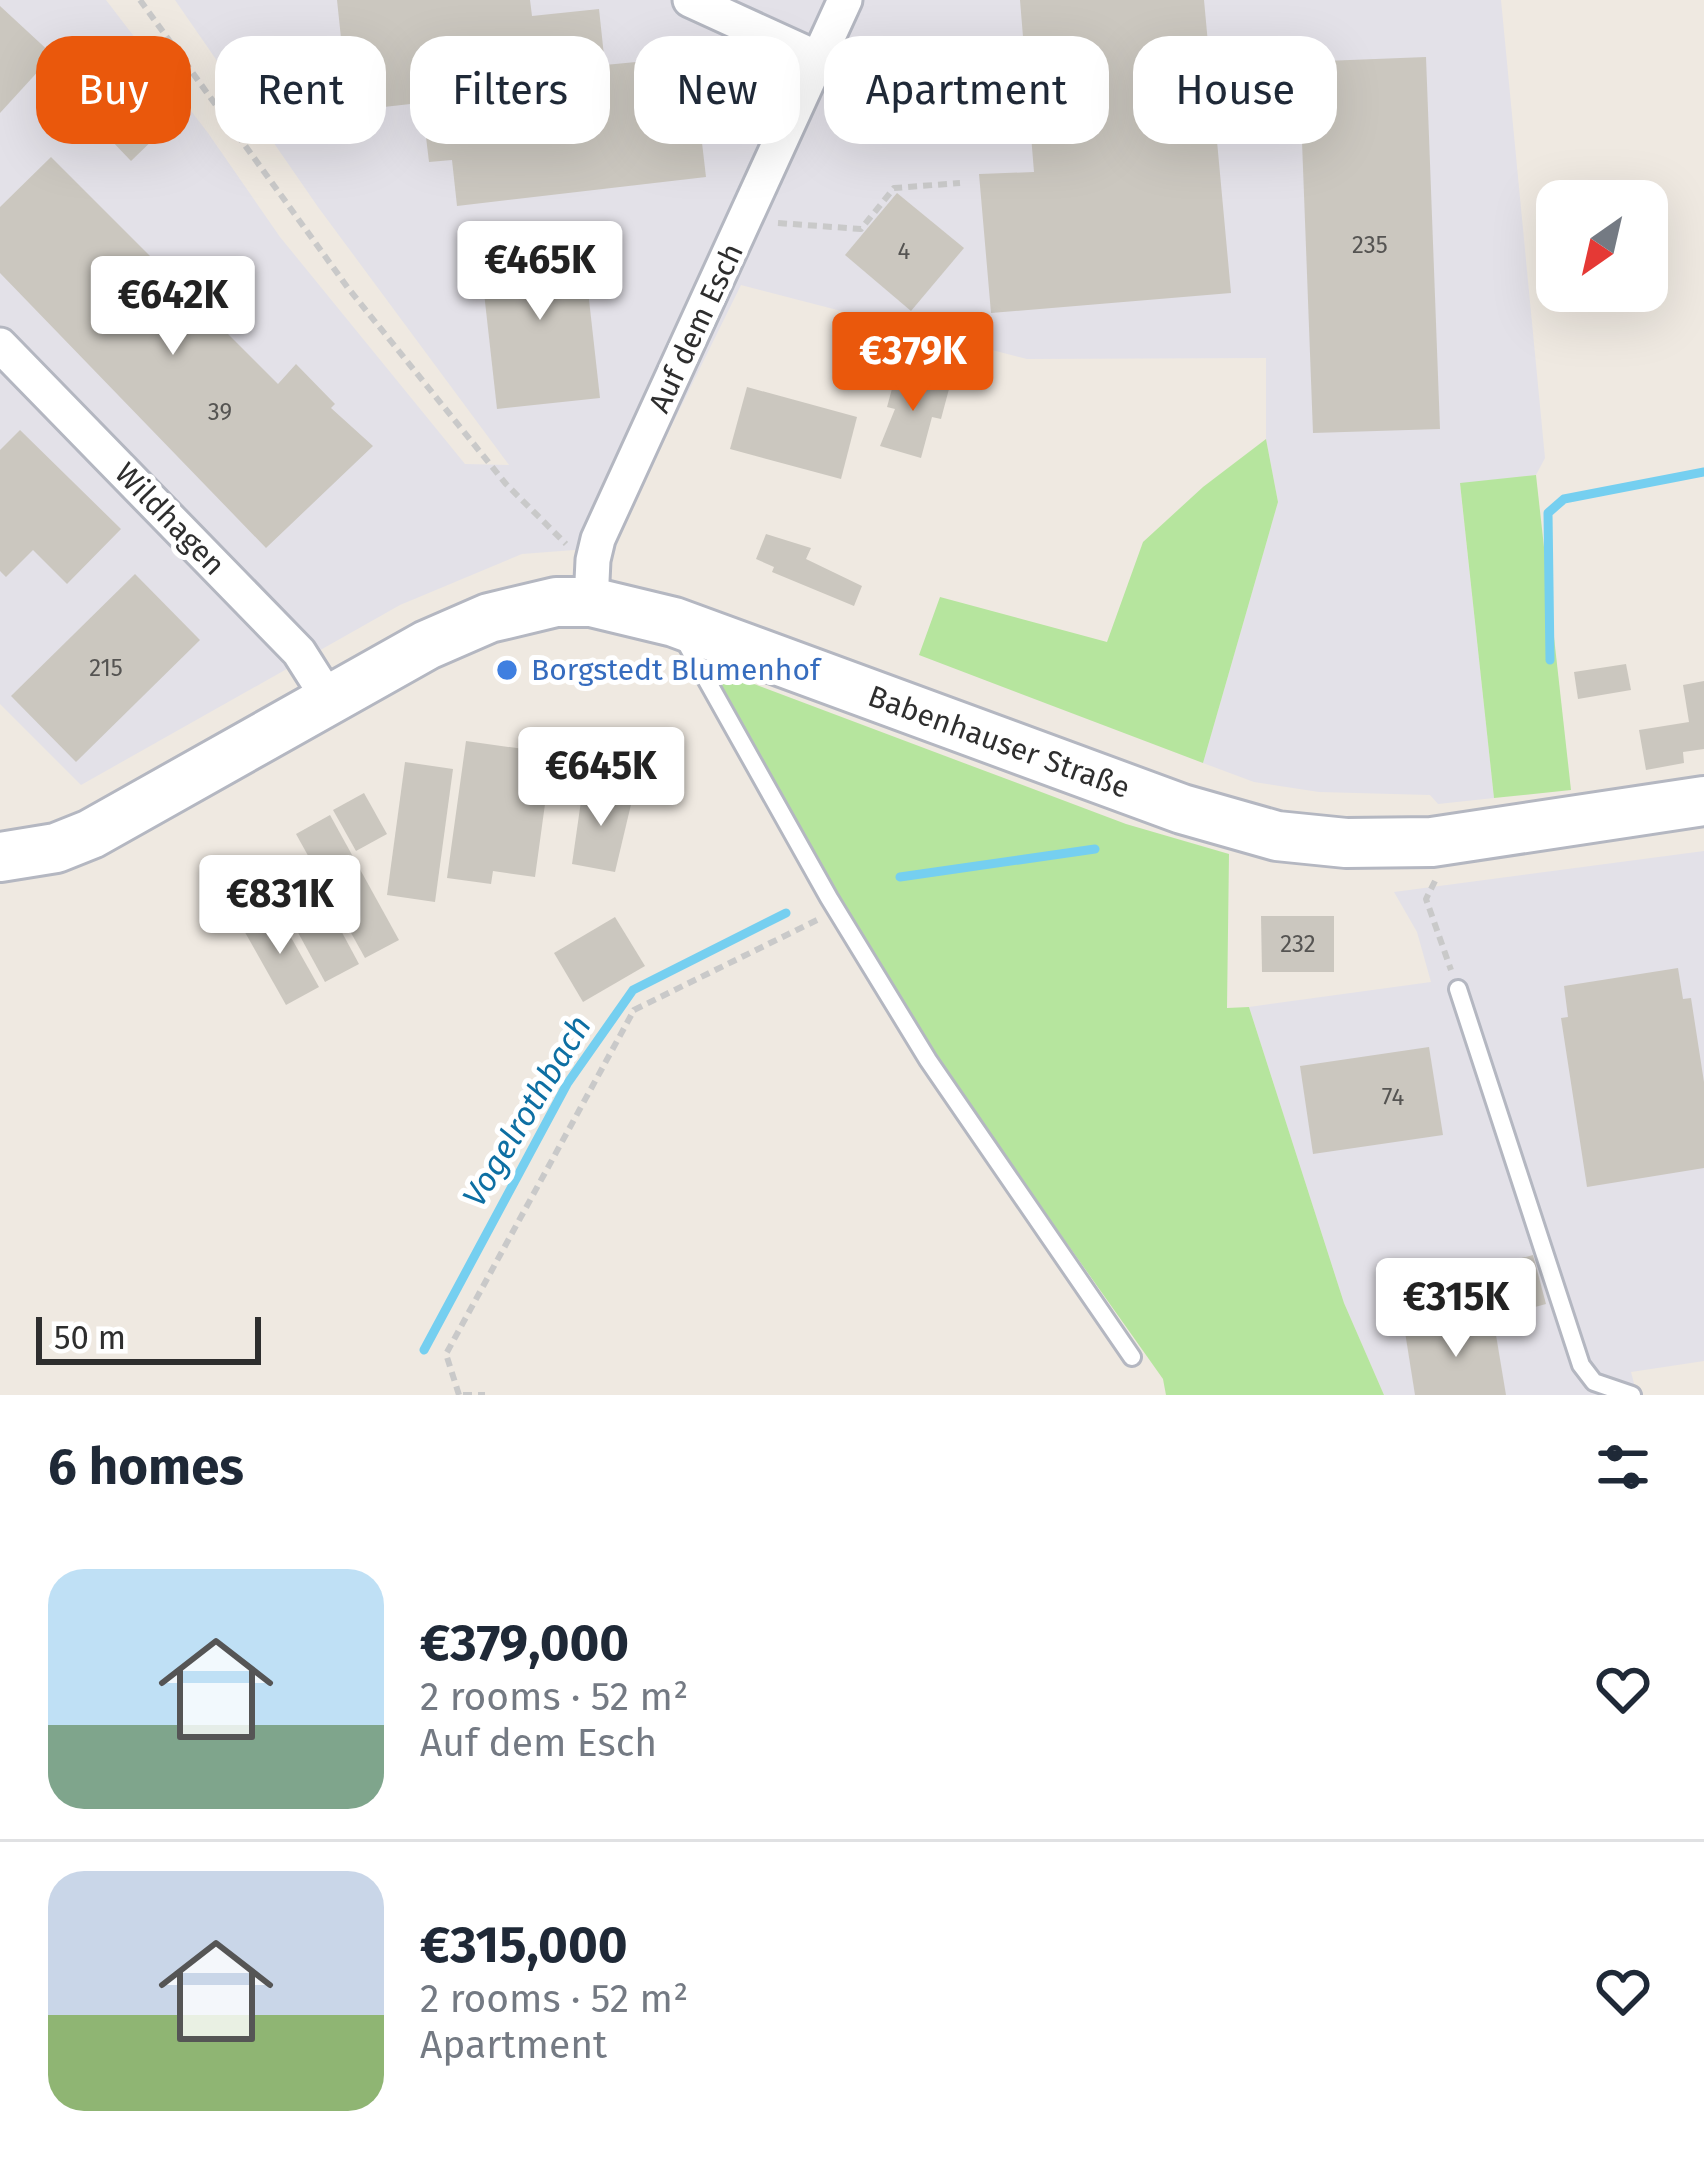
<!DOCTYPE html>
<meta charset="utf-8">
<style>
body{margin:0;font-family:"Fira Sans",sans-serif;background:#f2f2f3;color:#1f2937;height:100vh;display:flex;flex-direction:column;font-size:45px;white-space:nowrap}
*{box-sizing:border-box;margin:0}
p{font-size:39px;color:#747a83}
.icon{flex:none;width:66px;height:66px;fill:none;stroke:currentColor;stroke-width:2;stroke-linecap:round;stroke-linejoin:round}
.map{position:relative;height:1395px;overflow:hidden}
.sheet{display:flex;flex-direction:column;background:#fff;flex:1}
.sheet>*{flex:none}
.banner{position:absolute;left:36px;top:36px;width:1632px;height:108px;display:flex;gap:24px}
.needle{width:78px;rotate:214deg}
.fabs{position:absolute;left:1536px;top:180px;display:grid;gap:24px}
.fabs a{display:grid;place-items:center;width:132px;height:132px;border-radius:24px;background:#fff;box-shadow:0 12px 48px #0002;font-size:60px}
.scale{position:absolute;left:36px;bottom:30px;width:225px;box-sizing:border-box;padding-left:12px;border:6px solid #2e2e2e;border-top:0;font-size:33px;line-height:42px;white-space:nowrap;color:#2e2e2e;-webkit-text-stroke:9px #fff;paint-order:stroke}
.price{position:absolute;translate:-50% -102px;padding:0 27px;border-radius:12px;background:#fff;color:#222;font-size:39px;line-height:78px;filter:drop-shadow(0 3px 6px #0008)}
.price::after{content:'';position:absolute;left:50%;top:72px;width:36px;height:27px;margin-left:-18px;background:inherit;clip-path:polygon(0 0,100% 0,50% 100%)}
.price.current{background:#ea580c;color:#fff}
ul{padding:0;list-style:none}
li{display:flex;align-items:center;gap:36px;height:300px;padding:0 48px}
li+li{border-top:3px solid #e0e1e3}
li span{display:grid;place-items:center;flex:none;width:336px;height:240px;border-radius:36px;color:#555}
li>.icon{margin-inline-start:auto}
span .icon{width:144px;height:144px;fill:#fffc;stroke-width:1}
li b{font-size:51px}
h2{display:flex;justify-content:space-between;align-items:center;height:144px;padding:0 48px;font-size:51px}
.pill{padding:0 42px;border-radius:36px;background:#fff;box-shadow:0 12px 48px #0002;font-size:42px;line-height:108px}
.pill.current{background:#ea580c;color:#fff}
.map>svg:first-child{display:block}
.industrial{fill:#e3e1e8}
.green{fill:#b6e59e}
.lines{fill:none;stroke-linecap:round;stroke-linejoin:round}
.stream{stroke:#75cff0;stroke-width:9}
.building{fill:#cbc7bf}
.lane-casing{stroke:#b4b7c1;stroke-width:22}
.street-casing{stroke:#b4b7c1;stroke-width:39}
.secondary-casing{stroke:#b4b7c1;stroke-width:54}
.path{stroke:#c9c9c9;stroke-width:6;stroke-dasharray:9 6;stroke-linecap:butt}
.lane{stroke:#fff;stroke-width:16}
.street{stroke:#fff;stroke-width:33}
.secondary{stroke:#fff;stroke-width:48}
.shop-dot{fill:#3f7fe0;stroke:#fff;stroke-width:4.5}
.labels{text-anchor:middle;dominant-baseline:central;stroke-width:10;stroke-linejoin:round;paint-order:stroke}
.number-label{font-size:24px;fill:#555452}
.street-label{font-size:30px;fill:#2e2e2e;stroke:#fff}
.shop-label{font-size:30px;fill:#366cbe;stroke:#fff;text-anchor:start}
.water-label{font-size:33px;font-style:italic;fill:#0d6fa3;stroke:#fff}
</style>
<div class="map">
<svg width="1704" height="1395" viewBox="0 0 1704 1395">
<rect width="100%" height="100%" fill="#efe9e1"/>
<g class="industrial">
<path d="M0,0H106L208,133L280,237L465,464L509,465L318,207L175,0H1501L1545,458L1536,475L1460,484L1494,798L1438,804L1430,795L1319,792L1254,782L1203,763L1278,502L1266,439V358L1027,359L741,285L619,532L615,552L574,550L522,554L400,605L81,785L0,704Z"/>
<path d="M1704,851V1361L1631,1372L1637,1395H1384L1344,1303L1249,1007L1431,982L1417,932L1394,892Z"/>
</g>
<g class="green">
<path d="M1266,439L1278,502L1203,763L919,655L940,597L1107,642L1143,542L1203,487Z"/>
<path d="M1536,475L1571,790L1494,798L1460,483Z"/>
<path d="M706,666L1126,824L1229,854L1227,1008L1249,1007L1344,1303L1384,1395H1166L1163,1379L937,1060L854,926Z"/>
</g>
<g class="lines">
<g class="stream">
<path d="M1550,660L1548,513L1564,499L1704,472"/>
<path d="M900,877L1095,849"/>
<path d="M424,1350L567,1084L633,990L786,913"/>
</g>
</g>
<g class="building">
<path d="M337,0H530L532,16L599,9L605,65L677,58L681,99L652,102L654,122L699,117L706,177L457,206L452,160L429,162L426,137L606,118L605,107L609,106L607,82L375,108L369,54L343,57Z"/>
<path d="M1020,0H1204L1231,293L991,313L979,174L1034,172Z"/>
<path d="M0,6L53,55L0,113Z"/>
<path d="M1426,57L1440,429L1313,433L1299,62Z"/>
<path d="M121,86L163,130L131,161L89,117Z"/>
<path d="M51,157L278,384L296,364L335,404L331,408L373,446L266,548L0,273V207Z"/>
<path d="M897,193L964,248L911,311L845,255Z"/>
<path d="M582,237L600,398L497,409L479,248Z"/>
<path d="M896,374L949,389L941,419L932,417L921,458L880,446L895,409L887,407Z"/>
<path d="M747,387L857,417L841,479L730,449Z"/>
<path d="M20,430L121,529L67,584L33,550L6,577L0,571V450Z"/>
<path d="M766,534L811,548L806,559L862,586L854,606L772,572L774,567L756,559Z"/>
<path d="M135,574L200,640L76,762L11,696Z"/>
<path d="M1626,664L1631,690L1578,699L1574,672Z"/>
<path d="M1704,681V749L1683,752L1684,763L1646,770L1639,730L1689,722L1683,685Z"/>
<path d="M466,741L552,753L535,877L493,871L491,884L447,878Z"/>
<path d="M405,762L453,769L435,902L387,895Z"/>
<path d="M583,787L633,796L615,872L572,864Z"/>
<path d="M364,793L387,834L356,851L333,810Z"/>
<path d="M330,815L399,940L365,958L296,834Z"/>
<path d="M317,886L359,964L325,982L283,905Z"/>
<path d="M275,909L319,987L286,1005L242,927Z"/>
<path d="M1261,916H1334V972H1262Z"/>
<path d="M615,917L645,966L583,1002L554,953Z"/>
<path d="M1678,968L1683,999L1691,998L1704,1082V1168L1587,1187L1561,1018L1568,1017L1564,986Z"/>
<path d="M1429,1047L1443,1135L1313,1154L1300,1066Z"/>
<path d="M1533,1255L1546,1304L1517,1312L1503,1263Z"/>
<path d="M1493,1317L1506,1395H1415L1405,1332Z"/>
</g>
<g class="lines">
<g class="lane-casing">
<g id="lane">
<path d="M682,636L829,898L928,1060L1132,1357"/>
<path d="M1458,989L1581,1365L1594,1382L1632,1395"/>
</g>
</g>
<g class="street-casing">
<g id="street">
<path d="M690,0L817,58"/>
<path d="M0,345L299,652L330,701"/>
<path d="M591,602L593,560L598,539L845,0"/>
</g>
</g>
<g class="secondary-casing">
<path id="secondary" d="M0,857L56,848L91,834L427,645L489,618L556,602H591L674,622L1182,809L1277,836L1346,843L1432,842L1704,801"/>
</g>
<g class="path">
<path d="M140,0L348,288L506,484L566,544"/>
<path d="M778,223L861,229L894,188L960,183"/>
<path d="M1435,881L1426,899L1451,970"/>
<path d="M459,1395L446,1354L634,1010L817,920"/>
<path d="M463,1395H485"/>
</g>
<use href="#lane" class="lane"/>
<use href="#street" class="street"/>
<use href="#secondary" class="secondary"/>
</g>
<circle class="shop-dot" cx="507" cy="670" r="12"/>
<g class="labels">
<g class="number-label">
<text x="1370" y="245">235</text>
<text x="904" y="251">4</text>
<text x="220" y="412">39</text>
<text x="106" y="668">215</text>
<text x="1298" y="944">232</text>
<text x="1393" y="1097">74</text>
</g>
<g class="street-label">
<text transform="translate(696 328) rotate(-65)">Auf dem Esch</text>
<text transform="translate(170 519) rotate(46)">Wildhagen</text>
<text transform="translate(999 742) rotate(20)">Babenhauser Straße</text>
</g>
<g class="shop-label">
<text x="531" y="670">Borgstedt Blumenhof</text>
</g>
<g class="water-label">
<text transform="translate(527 1111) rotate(-59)">Vogelrothbach</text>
</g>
</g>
</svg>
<div class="fabs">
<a><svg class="needle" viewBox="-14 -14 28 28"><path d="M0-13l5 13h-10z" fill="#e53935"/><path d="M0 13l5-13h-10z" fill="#747a83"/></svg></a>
</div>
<div class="scale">50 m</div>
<b class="price" style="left:540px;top:323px">€465K</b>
<b class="price" style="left:173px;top:358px">€642K</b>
<b class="price current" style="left:913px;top:414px">€379K</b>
<b class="price" style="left:601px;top:829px">€645K</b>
<b class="price" style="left:280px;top:957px">€831K</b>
<b class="price" style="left:1456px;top:1360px">€315K</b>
<div class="banner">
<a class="pill current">Buy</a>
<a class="pill">Rent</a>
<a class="pill">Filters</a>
<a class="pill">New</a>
<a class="pill">Apartment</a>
<a class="pill">House</a>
</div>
</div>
<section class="sheet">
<h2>6 homes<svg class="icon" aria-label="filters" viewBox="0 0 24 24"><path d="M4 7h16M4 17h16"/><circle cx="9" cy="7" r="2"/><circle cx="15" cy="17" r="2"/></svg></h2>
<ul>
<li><span style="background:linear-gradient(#bfe0f5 65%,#7fa58c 0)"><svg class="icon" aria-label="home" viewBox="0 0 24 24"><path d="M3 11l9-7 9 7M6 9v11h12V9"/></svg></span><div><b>€379,000</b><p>2 rooms · 52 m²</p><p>Auf dem Esch</p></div><svg class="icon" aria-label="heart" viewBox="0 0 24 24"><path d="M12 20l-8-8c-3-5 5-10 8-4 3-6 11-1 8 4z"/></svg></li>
<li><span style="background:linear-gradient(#c9d6e8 60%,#8fb573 0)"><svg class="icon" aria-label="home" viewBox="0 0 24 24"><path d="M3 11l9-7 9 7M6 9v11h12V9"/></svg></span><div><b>€315,000</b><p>2 rooms · 52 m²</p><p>Apartment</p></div><svg class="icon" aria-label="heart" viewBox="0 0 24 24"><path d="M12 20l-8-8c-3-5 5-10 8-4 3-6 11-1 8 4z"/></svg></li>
</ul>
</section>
